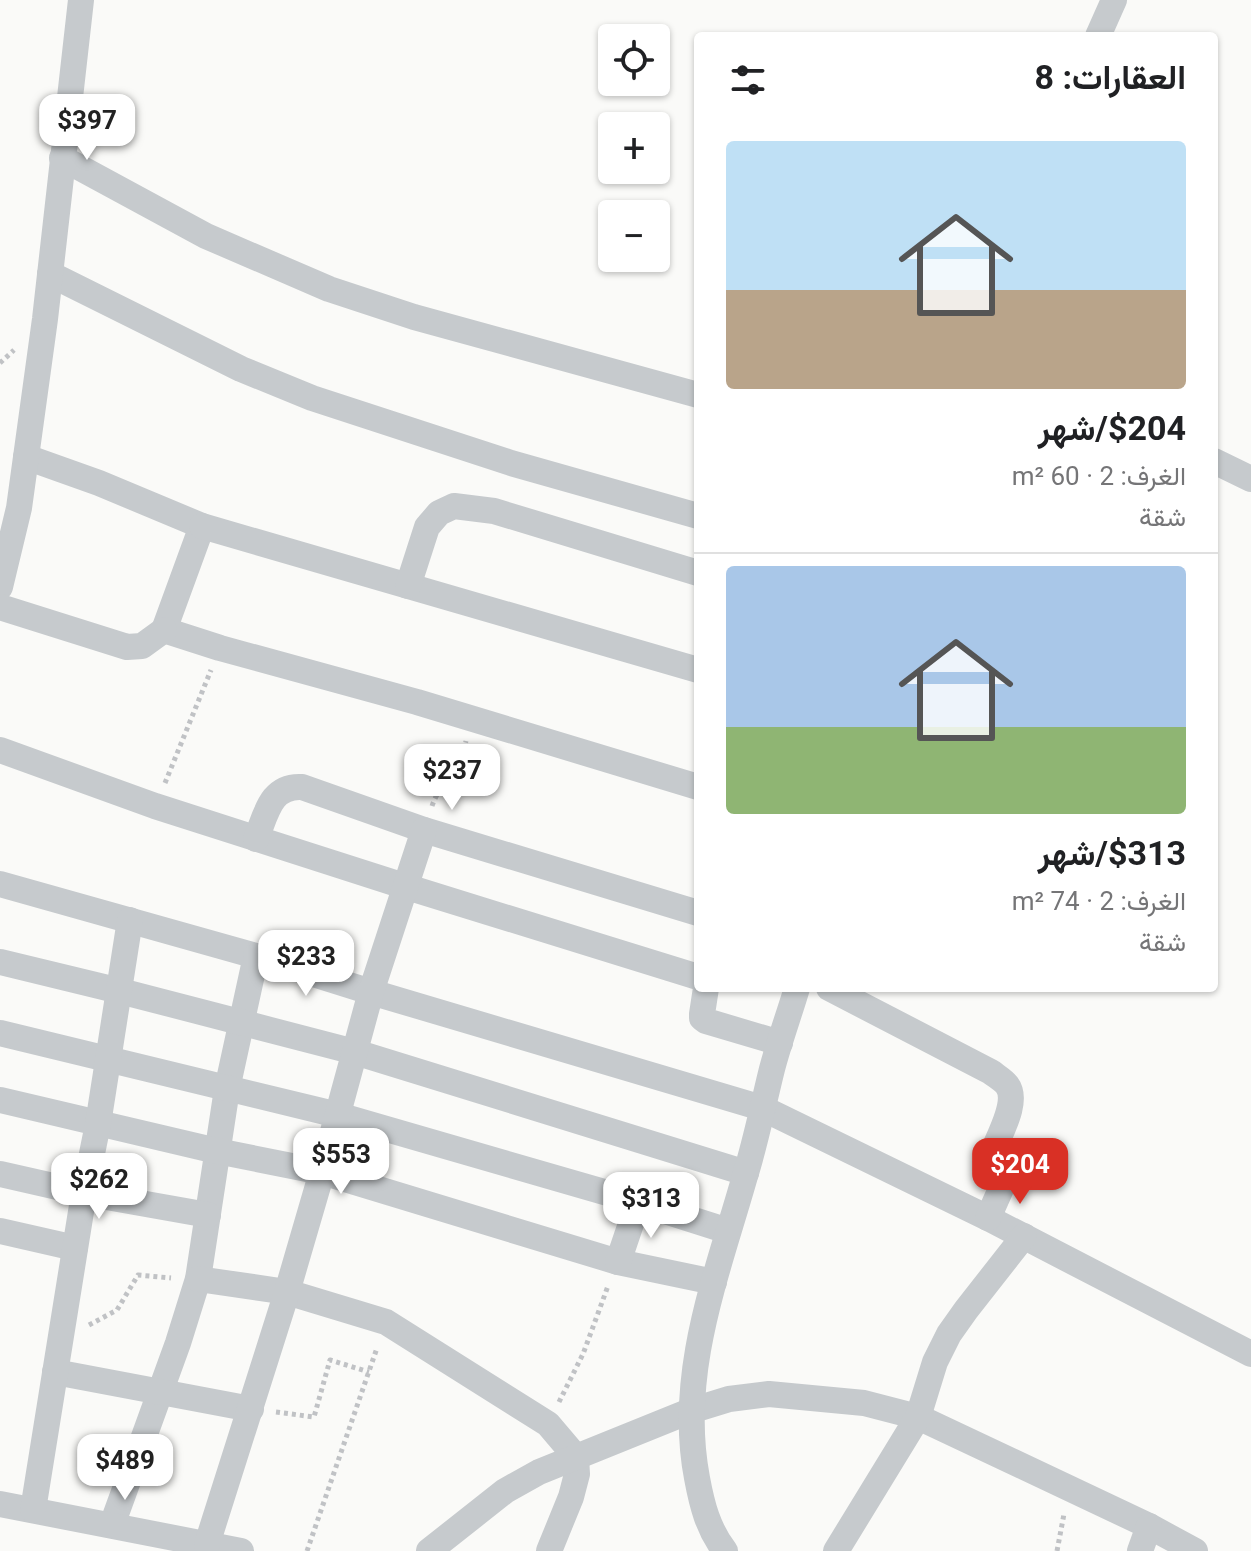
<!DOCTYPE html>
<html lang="ar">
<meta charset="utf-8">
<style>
body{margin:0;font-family:Roboto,Vazirmatn,sans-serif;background:#f6f6f6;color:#202124;direction:rtl;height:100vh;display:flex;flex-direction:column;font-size:30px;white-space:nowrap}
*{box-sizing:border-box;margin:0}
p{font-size:26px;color:#757577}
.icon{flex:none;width:44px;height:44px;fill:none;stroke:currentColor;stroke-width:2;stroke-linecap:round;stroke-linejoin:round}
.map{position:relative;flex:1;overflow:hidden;direction:ltr}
.side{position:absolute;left:694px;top:32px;width:524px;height:960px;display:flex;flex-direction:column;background:#fff;border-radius:8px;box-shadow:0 2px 6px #0004;direction:rtl}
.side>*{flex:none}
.tools{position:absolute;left:598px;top:24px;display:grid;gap:16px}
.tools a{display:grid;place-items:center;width:72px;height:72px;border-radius:8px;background:#fff;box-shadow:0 2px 6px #0004;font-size:40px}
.price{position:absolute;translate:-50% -68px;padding:0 18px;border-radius:16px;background:#fff;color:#222;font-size:26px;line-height:52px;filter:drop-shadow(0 2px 4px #0008)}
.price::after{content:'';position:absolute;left:50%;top:48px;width:24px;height:18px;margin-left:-12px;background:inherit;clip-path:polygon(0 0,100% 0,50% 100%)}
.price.current{background:#d93025;color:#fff}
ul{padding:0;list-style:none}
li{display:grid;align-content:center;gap:16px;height:424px;padding:0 32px}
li+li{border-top:2px solid #e0e0e0}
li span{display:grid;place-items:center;height:248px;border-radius:8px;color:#555}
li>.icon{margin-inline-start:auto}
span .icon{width:144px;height:144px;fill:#fffc;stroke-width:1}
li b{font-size:34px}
h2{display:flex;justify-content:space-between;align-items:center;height:96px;padding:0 32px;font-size:34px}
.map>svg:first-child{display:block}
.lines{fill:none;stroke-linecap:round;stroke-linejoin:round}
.path{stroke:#c0c2c5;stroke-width:5;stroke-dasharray:4 4;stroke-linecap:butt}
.minor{stroke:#c6cacd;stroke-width:26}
</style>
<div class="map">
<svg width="1251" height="1551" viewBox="0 0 1251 1551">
<rect width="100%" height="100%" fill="#fafaf8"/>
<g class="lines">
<g class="path">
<path d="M0,363L14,350"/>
<path d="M165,783L211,670"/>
<path d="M432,806C440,783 460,765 466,741"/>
<path d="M89,1325L117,1310L138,1275L171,1278"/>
<path d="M559,1402L583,1354L608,1286"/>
<path d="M276,1412L314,1417L330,1360L369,1372"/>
<path d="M307,1551L377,1348"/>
<path d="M1057,1551L1064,1514"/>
</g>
<g class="minor">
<path d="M1098,36L1114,0"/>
<path d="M62,158L206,236L329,289L414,317L698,395"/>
<path d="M50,274L241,369L312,398L511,463L698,516"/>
<path d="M26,457L99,483L202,526L164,630L220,648L417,702L698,787"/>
<path d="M1214,461L1251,479"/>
<path d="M202,526L698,670"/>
<path d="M408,586L427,527L439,513L454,506L494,511L698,573"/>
<path d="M0,587L19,508L45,319L81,0"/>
<path d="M0,607L127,647L142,646L164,630"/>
<path d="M0,750L155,806L404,886L698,977"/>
<path d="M256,839C266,815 270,785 302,787L424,830L698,913"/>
<path d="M0,884L256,956L227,1089L198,1279L178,1343L112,1525"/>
<path d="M256,956L371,992L762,1108L988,1218L1251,1354"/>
<path d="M0,962L120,991L355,1052L746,1173"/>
<path d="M706,988L702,1014V1018L706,1021L780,1043"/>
<path d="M829,988L991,1072C996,1076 1003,1080 1007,1085C1019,1101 1000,1133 994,1149L999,1159L1005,1163L1008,1173L988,1218"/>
<path d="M0,1033L338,1115L618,1196L728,1231"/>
<path d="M0,1100L217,1151L322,1172L618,1262L714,1282"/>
<path d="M0,1174L84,1193L208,1215"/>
<path d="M0,1231L75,1248"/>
<path d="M618,1262L638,1203"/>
<path d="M198,1279L287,1292L386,1322L548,1424L576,1457L577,1474L571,1497L549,1551"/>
<path d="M55,1372L251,1409"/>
<path d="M0,1504L241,1551"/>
<path d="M33,1510L84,1193L98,1124L130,920"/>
<path d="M207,1544L287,1292L322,1172L371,992L424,830"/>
<path d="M429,1551L505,1491L539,1472L690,1411L729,1399L769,1394L864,1403L918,1417L1149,1526L1195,1551"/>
<path d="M725,1551C708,1529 702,1505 697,1478C677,1373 717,1275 745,1176C756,1141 763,1105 772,1069C779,1042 789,1015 797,988"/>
<path d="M836,1551L918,1417L935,1362L949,1334L966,1310L1024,1236"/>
<path d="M1140,1551L1149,1526"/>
</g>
</g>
</svg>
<div class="tools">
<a><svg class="icon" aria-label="locate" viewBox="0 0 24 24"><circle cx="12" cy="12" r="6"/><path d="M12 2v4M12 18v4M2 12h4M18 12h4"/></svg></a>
<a>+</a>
<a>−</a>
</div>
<b class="price" style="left:87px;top:162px">$397</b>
<b class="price" style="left:452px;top:812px">$237</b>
<b class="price" style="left:306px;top:998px">$233</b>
<b class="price" style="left:341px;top:1196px">$553</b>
<b class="price current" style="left:1020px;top:1206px">$204</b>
<b class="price" style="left:99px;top:1221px">$262</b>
<b class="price" style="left:651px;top:1240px">$313</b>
<b class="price" style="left:125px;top:1502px">$489</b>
<section class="side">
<h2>العقارات: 8<svg class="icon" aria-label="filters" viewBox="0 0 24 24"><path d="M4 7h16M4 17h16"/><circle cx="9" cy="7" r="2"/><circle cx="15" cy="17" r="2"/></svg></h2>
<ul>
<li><span style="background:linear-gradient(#bfe0f5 60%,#b9a48a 0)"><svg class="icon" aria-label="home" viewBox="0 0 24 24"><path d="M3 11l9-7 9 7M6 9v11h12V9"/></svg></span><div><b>$204/شهر</b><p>الغرف: 2 · 60 m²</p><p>شقة</p></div></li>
<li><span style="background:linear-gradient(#a9c7e8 65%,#8fb573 0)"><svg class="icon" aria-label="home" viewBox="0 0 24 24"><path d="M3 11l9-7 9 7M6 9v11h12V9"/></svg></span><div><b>$313/شهر</b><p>الغرف: 2 · 74 m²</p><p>شقة</p></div></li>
</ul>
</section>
</div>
